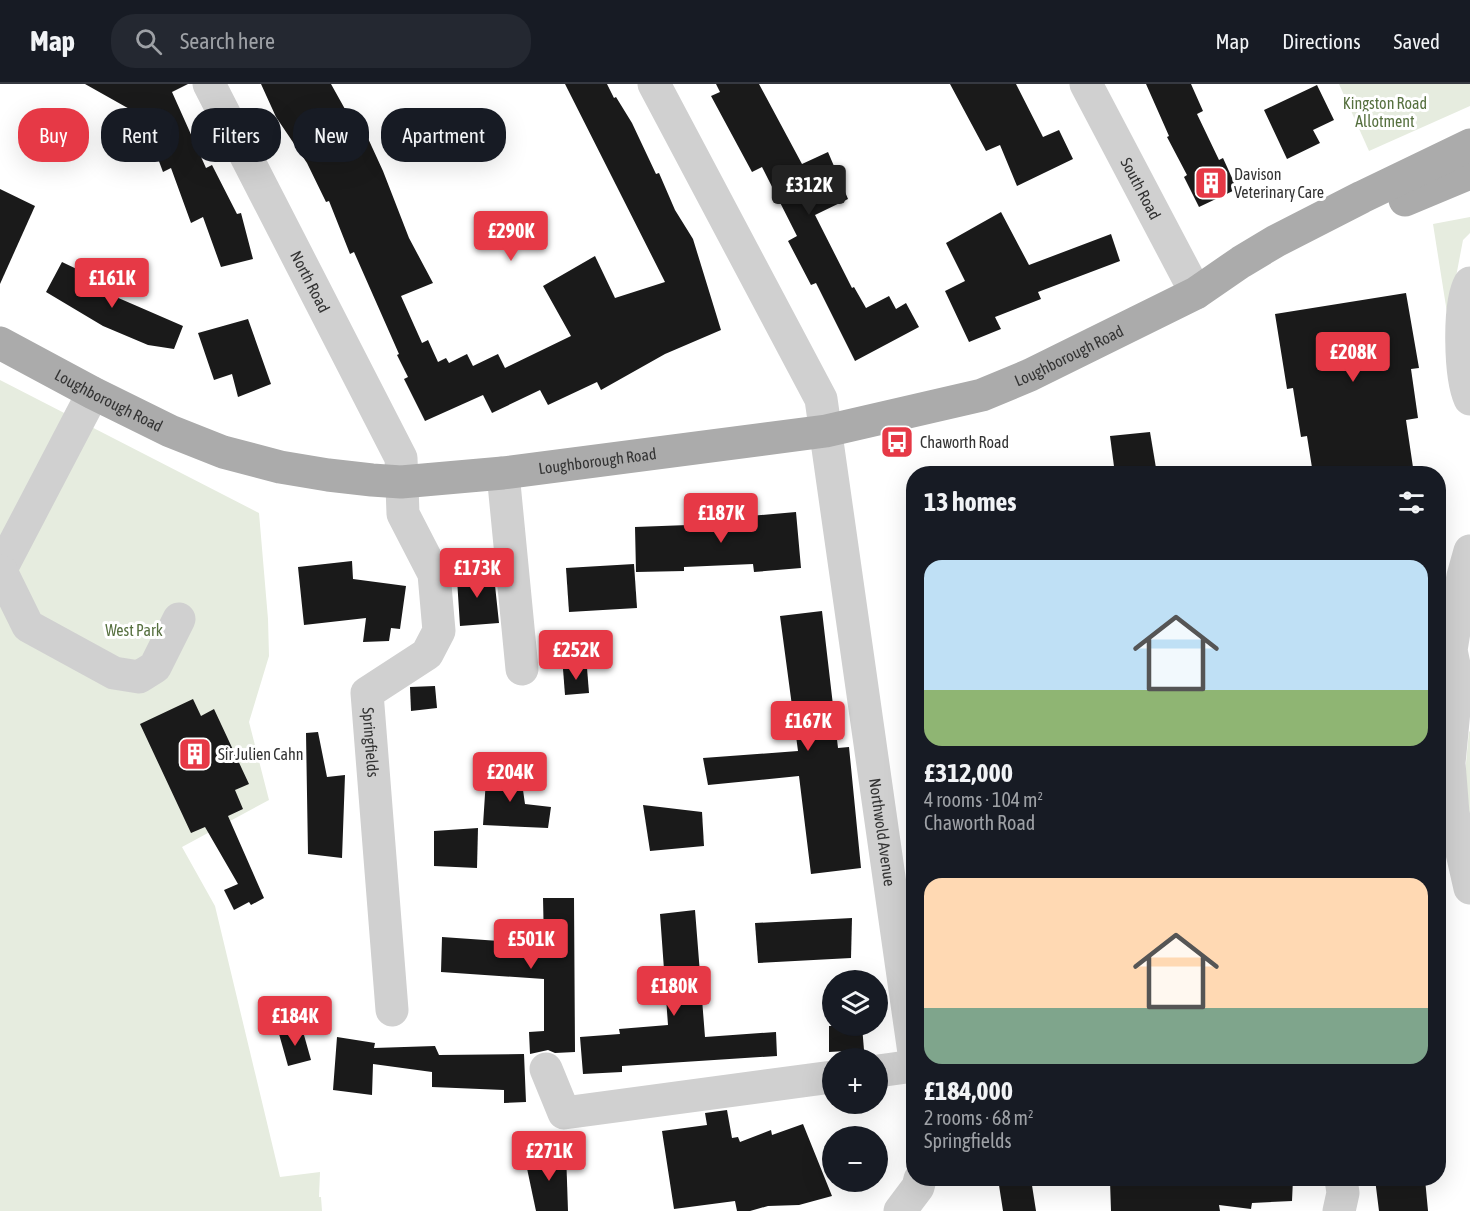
<!DOCTYPE html>
<meta charset="utf-8">
<style>
body{margin:0;font-family:"Asap Condensed",sans-serif;background:#242831;color:#f1f3f6;height:100vh;display:flex;flex-direction:column;font-size:22px;white-space:nowrap}
*{box-sizing:border-box;margin:0}
p{font-size:20px;color:#9ea1a6}
.icon{flex:none;width:33px;height:33px;fill:none;stroke:currentColor;stroke-width:2;stroke-linecap:round;stroke-linejoin:round}
.map{position:relative;flex:1;overflow:hidden}
.side{position:absolute;left:906px;top:382px;width:540px;height:720px;display:flex;flex-direction:column;background:#171b24;border-radius:24px;box-shadow:0 6px 24px #0002}
.side>*{flex:none}
.hud{position:absolute;left:18px;top:24px;width:570px;height:54px;display:flex;gap:12px}
.tools{position:absolute;left:822px;top:886px;display:grid;gap:12px}
.tools a{display:grid;place-items:center;width:66px;height:66px;border-radius:50%;background:#171b24;box-shadow:0 6px 24px #0002;font-size:30px}
.price{position:absolute;translate:-50% -51px;padding:0 14px;border-radius:6px;background:#e63946;color:#fff;font-size:20px;line-height:39px;filter:drop-shadow(0 2px 3px #0008)}
.price::after{content:'';position:absolute;left:50%;top:36px;width:18px;height:14px;margin-left:-9px;background:inherit;clip-path:polygon(0 0,100% 0,50% 100%)}
.price.on{background:#222;color:#fff}
ul{padding:0;list-style:none}
li{display:grid;align-content:center;gap:12px;height:318px;padding:0 18px}
li span{display:grid;place-items:center;height:186px;border-radius:18px;color:#555}
li>.icon{margin-inline-start:auto}
span .icon{width:108px;height:108px;fill:#fffc;stroke-width:1}
li b{font-size:26px}
h2{display:flex;justify-content:space-between;align-items:center;height:72px;padding:0 18px;font-size:26px}
.tag{padding:0 21px;border-radius:24px;background:#171b24;box-shadow:0 6px 24px #0002;font-size:21px;line-height:54px}
.tag.on{background:#e63946;color:#fff}
header{display:flex;align-items:center;gap:36px;box-sizing:border-box;height:84px;padding:0 30px;background:#171b24;border-bottom:2px solid #363941}
header strong{font-size:28px}
nav{display:flex;gap:33px;margin-inline-start:auto;font-size:21px}
.search{width:420px;height:54px;background:#242831;display:flex;align-items:center;gap:15px;box-sizing:border-box;padding:0 21px;border-radius:24px;color:#9ea1a6;font-size:22px}
.map>svg:first-child{display:block}
.green{fill:#e6ecdf}
.building{fill:#1a1a1a}
.lines{fill:none;stroke-linecap:round;stroke-linejoin:round}
.minor{stroke:#d0d0d0;stroke-width:33}
.major{stroke:#ababab;stroke-width:33}
.labels{text-anchor:middle;dominant-baseline:central;stroke-width:6;stroke-linejoin:round;paint-order:stroke}
.park-label{font-size:16px;fill:#56703f;stroke:#fff}
.poi-label{font-size:16px;fill:#333;stroke:#fff;text-anchor:start}
.street-label{font-size:16px;fill:#333;stroke:#fff}
</style>
<header>
<strong>Map</strong>
<div class="search"><svg class="icon" aria-label="search" viewBox="0 0 24 24"><circle cx="10" cy="10" r="6"/><path d="M15 15l6 6"/></svg>Search here</div>
<nav><a>Map</a><a>Directions</a><a>Saved</a></nav>
</header>
<div class="map">
<svg width="1470" height="1127" viewBox="0 0 1470 1127">
<rect width="100%" height="100%" fill="#fff"/>
<g class="green">
<path d="M1339,0H1470V22L1369,67Z"/>
<path d="M1470,133V149L1463,156L1448,235L1433,140Z"/>
<path d="M0,296L259,429L268,535L269,572L249,638L269,716L182,763L215,822L280,1093L320,1088L319,1113H321L322,1127H0Z"/>
<path d="M1469,647L1470,648V736L1465,690Z"/>
</g>
<g class="building">
<path d="M85,0H188L172,8L206,84L212,81L237,130L241,129L253,175L221,183L203,133L191,139L171,84L163,88L139,24L133,27Z"/>
<path d="M261,0H331L360,52L366,50L383,87L409,154L433,199L401,212L422,259L428,256L438,278L446,274L449,279L467,270L473,282L498,270L505,284L571,252L543,202L595,172L615,214L665,198L565,0H607L614,14L616,13L632,39L656,90L659,89L675,126L693,155L721,246L665,270L601,306L597,298L548,321L540,306L492,329L483,311L425,337L404,295L408,293L397,271L399,270L354,168L350,170L329,117L326,118L307,79L276,33Z"/>
<path d="M716,0H759L802,80L828,68L848,115L815,131L852,204L854,203L866,224L889,212L896,225L906,219L919,243L855,277L816,199L811,201L788,157L797,152L762,83L752,88L711,12L720,8Z"/>
<path d="M950,0H1016L1043,53L1059,46L1073,75L1017,102L1000,61L986,67Z"/>
<path d="M1146,0H1191L1203,27L1197,30L1219,76L1223,74L1237,105L1199,123L1184,93L1187,91L1167,53L1169,52Z"/>
<path d="M1317,1L1334,36L1313,46L1320,59L1287,75L1264,26Z"/>
<path d="M0,105L35,122L0,200Z"/>
<path d="M1001,128L1029,181L1111,150L1120,177L1038,208L1041,215L995,233L1001,245L969,258L945,207L965,197L946,159Z"/>
<path d="M62,178L104,198L100,206L183,242L174,265L148,261L103,242L46,208Z"/>
<path d="M1406,209L1419,284L1411,285L1418,334L1406,336L1414,390H1313L1307,352L1301,353L1293,304L1287,305L1275,230Z"/>
<path d="M248,235L271,300L238,313L232,290L214,296L198,249Z"/>
<path d="M1150,348L1157,390H1115L1110,352Z"/>
<path d="M796,428L801,484L754,488L753,480L684,483V487L636,488L635,443L688,441V438L749,436V432Z"/>
<path d="M352,477L353,495L406,502L400,545L391,544L389,557L363,558L366,534L304,541L298,483Z"/>
<path d="M634,480L637,524L569,528L566,484Z"/>
<path d="M465,484H471L488,493L494,492L499,539L460,542L457,495L460,488Z"/>
<path d="M822,527L838,664L849,663L861,784L811,790L799,692L708,701L703,674L798,667L780,532Z"/>
<path d="M587,584L589,609L565,611L563,585Z"/>
<path d="M435,602L437,624L411,627L410,603Z"/>
<path d="M193,615L201,632L214,625L249,700L235,706L243,725L228,732L264,814L251,821L249,818L234,826L224,806L238,800L205,743L191,749L140,640Z"/>
<path d="M318,648L327,693L345,691L342,774L308,770L306,649Z"/>
<path d="M487,680L508,683L510,705L523,706L525,720L551,723L548,744L483,741Z"/>
<path d="M643,721L702,728L704,762L650,767Z"/>
<path d="M478,744L477,784L434,782V747Z"/>
<path d="M543,814H574L575,968L555,969L548,966L530,970L529,948L544,947V895L441,888L442,853L544,860Z"/>
<path d="M695,826L705,953L776,948L777,972L622,982V988L583,990L580,953L620,950L619,945L668,941L660,830Z"/>
<path d="M852,834L851,874L758,879L755,839Z"/>
<path d="M829,942H862L864,966L829,968Z"/>
<path d="M302,944L311,976L288,982L279,950Z"/>
<path d="M337,953L375,959L374,964L435,962L439,971L524,970L526,1018L504,1019V1006L432,1003V988L373,980L372,1011L333,1006Z"/>
<path d="M727,1026L732,1054L738,1053L740,1058L771,1046L772,1051L803,1040L832,1112L799,1121L768,1122L750,1127H737L735,1117L674,1125L662,1047L707,1041L705,1029Z"/>
<path d="M566,1068L568,1127H536L525,1075Z"/>
<path d="M998,1095H1031L1036,1127H1003Z"/>
<path d="M1166,1095H1293L1292,1117L1252,1119L1251,1125L1219,1121L1220,1127H1111L1110,1097L1137,1096V1101Z"/>
<path d="M1375,1095H1425L1428,1127H1379Z"/>
</g>
<g class="lines">
<g class="minor">
<path id="s1" d="M209,0L401,374L403,430L434,490L439,547L427,570L367,609L392,926"/>
<path id="s2" d="M654,0L821,315L914,969"/>
<path id="s3" d="M1086,0L1196,209"/>
<path d="M1470,199C1458,220 1460,293 1470,315"/>
<path d="M503,389L522,585"/>
<path d="M1470,467L1463,492L1451,566L1457,595L1449,679L1453,729L1470,804"/>
<path d="M0,487L93,309"/>
<path d="M1,487L28,542L114,589L139,593L155,583L179,535"/>
<path d="M546,985L564,1029L832,993"/>
<path d="M878,987L914,982"/>
<path d="M900,1127L918,1103L920,1095"/>
<path d="M1339,1127L1343,1109L1341,1095"/>
</g>
<g class="major">
<path d="M1405,116L1470,89"/>
<path id="s4" d="M0,259L93,309L170,347L223,368L280,383L328,391L372,396L401,398L503,389L826,347L982,311L1030,291L1196,209L1241,178L1276,157L1362,113L1470,61"/>
</g>
</g>
<defs>
<g id="building-square" transform="scale(1.725)"><rect x="-9" y="-9" width="18" height="18" rx="4" fill="#e63946" stroke="#fff"/><path d="M-4-6H4V6H1V3H-1V6H-4ZM-2.5-4.3h1.7v1.8h-1.7ZM.8-4.3h1.7v1.8H.8ZM-2.5-1h1.7V.8h-1.7ZM.8-1h1.7V.8H.8Z" fill="#fff"/></g>
<g id="bus-square" transform="scale(1.725)"><rect x="-9" y="-9" width="18" height="18" rx="4" fill="#e63946" stroke="#fff"/><path d="M-5-6H5V4H4V6H2V4H-2V6H-4V4H-5ZM-3.5-4V0h7V-4ZM-3.5 1.2v1.5H-2V1.2ZM2 1.2v1.5H3.5V1.2Z" fill="#fff"/></g>
</defs>
<g fill-rule="evenodd">
<use href="#building-square" x="1211" y="99"/>
<use href="#bus-square" x="897" y="358"/>
<use href="#building-square" x="195" y="670"/>
</g>
<g class="labels">
<g class="park-label">
<text x="1385" y="19">Kingston Road<tspan x="1385" dy="18">Allotment</tspan></text>
<text x="134" y="546">West Park</text>
</g>
<g class="poi-label">
<text x="1234" y="90">Davison<tspan x="1234" dy="18">Veterinary Care</tspan></text>
<text x="920" y="358">Chaworth Road</text>
<text x="218" y="670">Sir Julien Cahn</text>
</g>
<g class="street-label">
<text stroke="none"><textPath href="#s3" startOffset="118">South Road</textPath></text>
<text stroke="none"><textPath href="#s1" startOffset="222">North Road</textPath></text>
<text stroke="none"><textPath href="#s4" startOffset="1113">Loughborough Road</textPath></text>
<text stroke="none"><textPath href="#s4" startOffset="123">Loughborough Road</textPath></text>
<text stroke="none"><textPath href="#s4" startOffset="627">Loughborough Road</textPath></text>
<text stroke="none"><textPath href="#s1" startOffset="748">Springfields</textPath></text>
<text stroke="none"><textPath href="#s2" startOffset="794">Northwold Avenue</textPath></text>
</g>
</g>
</svg>
<div class="tools">
<a><svg class="icon" aria-label="layers" viewBox="0 0 24 24"><path d="M12 4l9 5-9 5-9-5zM3 14l9 5 9-5"/></svg></a>
<a>+</a>
<a>−</a>
</div>
<b class="price on" style="left:809px;top:132px">£312K</b>
<b class="price" style="left:511px;top:178px">£290K</b>
<b class="price" style="left:112px;top:225px">£161K</b>
<b class="price" style="left:1353px;top:299px">£208K</b>
<b class="price" style="left:721px;top:460px">£187K</b>
<b class="price" style="left:477px;top:515px">£173K</b>
<b class="price" style="left:576px;top:597px">£252K</b>
<b class="price" style="left:808px;top:668px">£167K</b>
<b class="price" style="left:510px;top:719px">£204K</b>
<b class="price" style="left:531px;top:886px">£501K</b>
<b class="price" style="left:674px;top:933px">£180K</b>
<b class="price" style="left:295px;top:963px">£184K</b>
<b class="price" style="left:549px;top:1098px">£271K</b>
<div class="hud">
<a class="tag on">Buy</a>
<a class="tag">Rent</a>
<a class="tag">Filters</a>
<a class="tag">New</a>
<a class="tag">Apartment</a>
</div>
<section class="side">
<h2>13 homes<svg class="icon" aria-label="filters" viewBox="0 0 24 24"><path d="M4 7h16M4 17h16"/><circle cx="9" cy="7" r="2"/><circle cx="15" cy="17" r="2"/></svg></h2>
<ul>
<li><span style="background:linear-gradient(#bfe0f5 70%,#8fb573 0)"><svg class="icon" aria-label="home" viewBox="0 0 24 24"><path d="M3 11l9-7 9 7M6 9v11h12V9"/></svg></span><div><b>£312,000</b><p>4 rooms · 104 m²</p><p>Chaworth Road</p></div></li>
<li><span style="background:linear-gradient(#ffd9b3 70%,#7fa58c 0)"><svg class="icon" aria-label="home" viewBox="0 0 24 24"><path d="M3 11l9-7 9 7M6 9v11h12V9"/></svg></span><div><b>£184,000</b><p>2 rooms · 68 m²</p><p>Springfields</p></div></li>
</ul>
</section>
</div>
